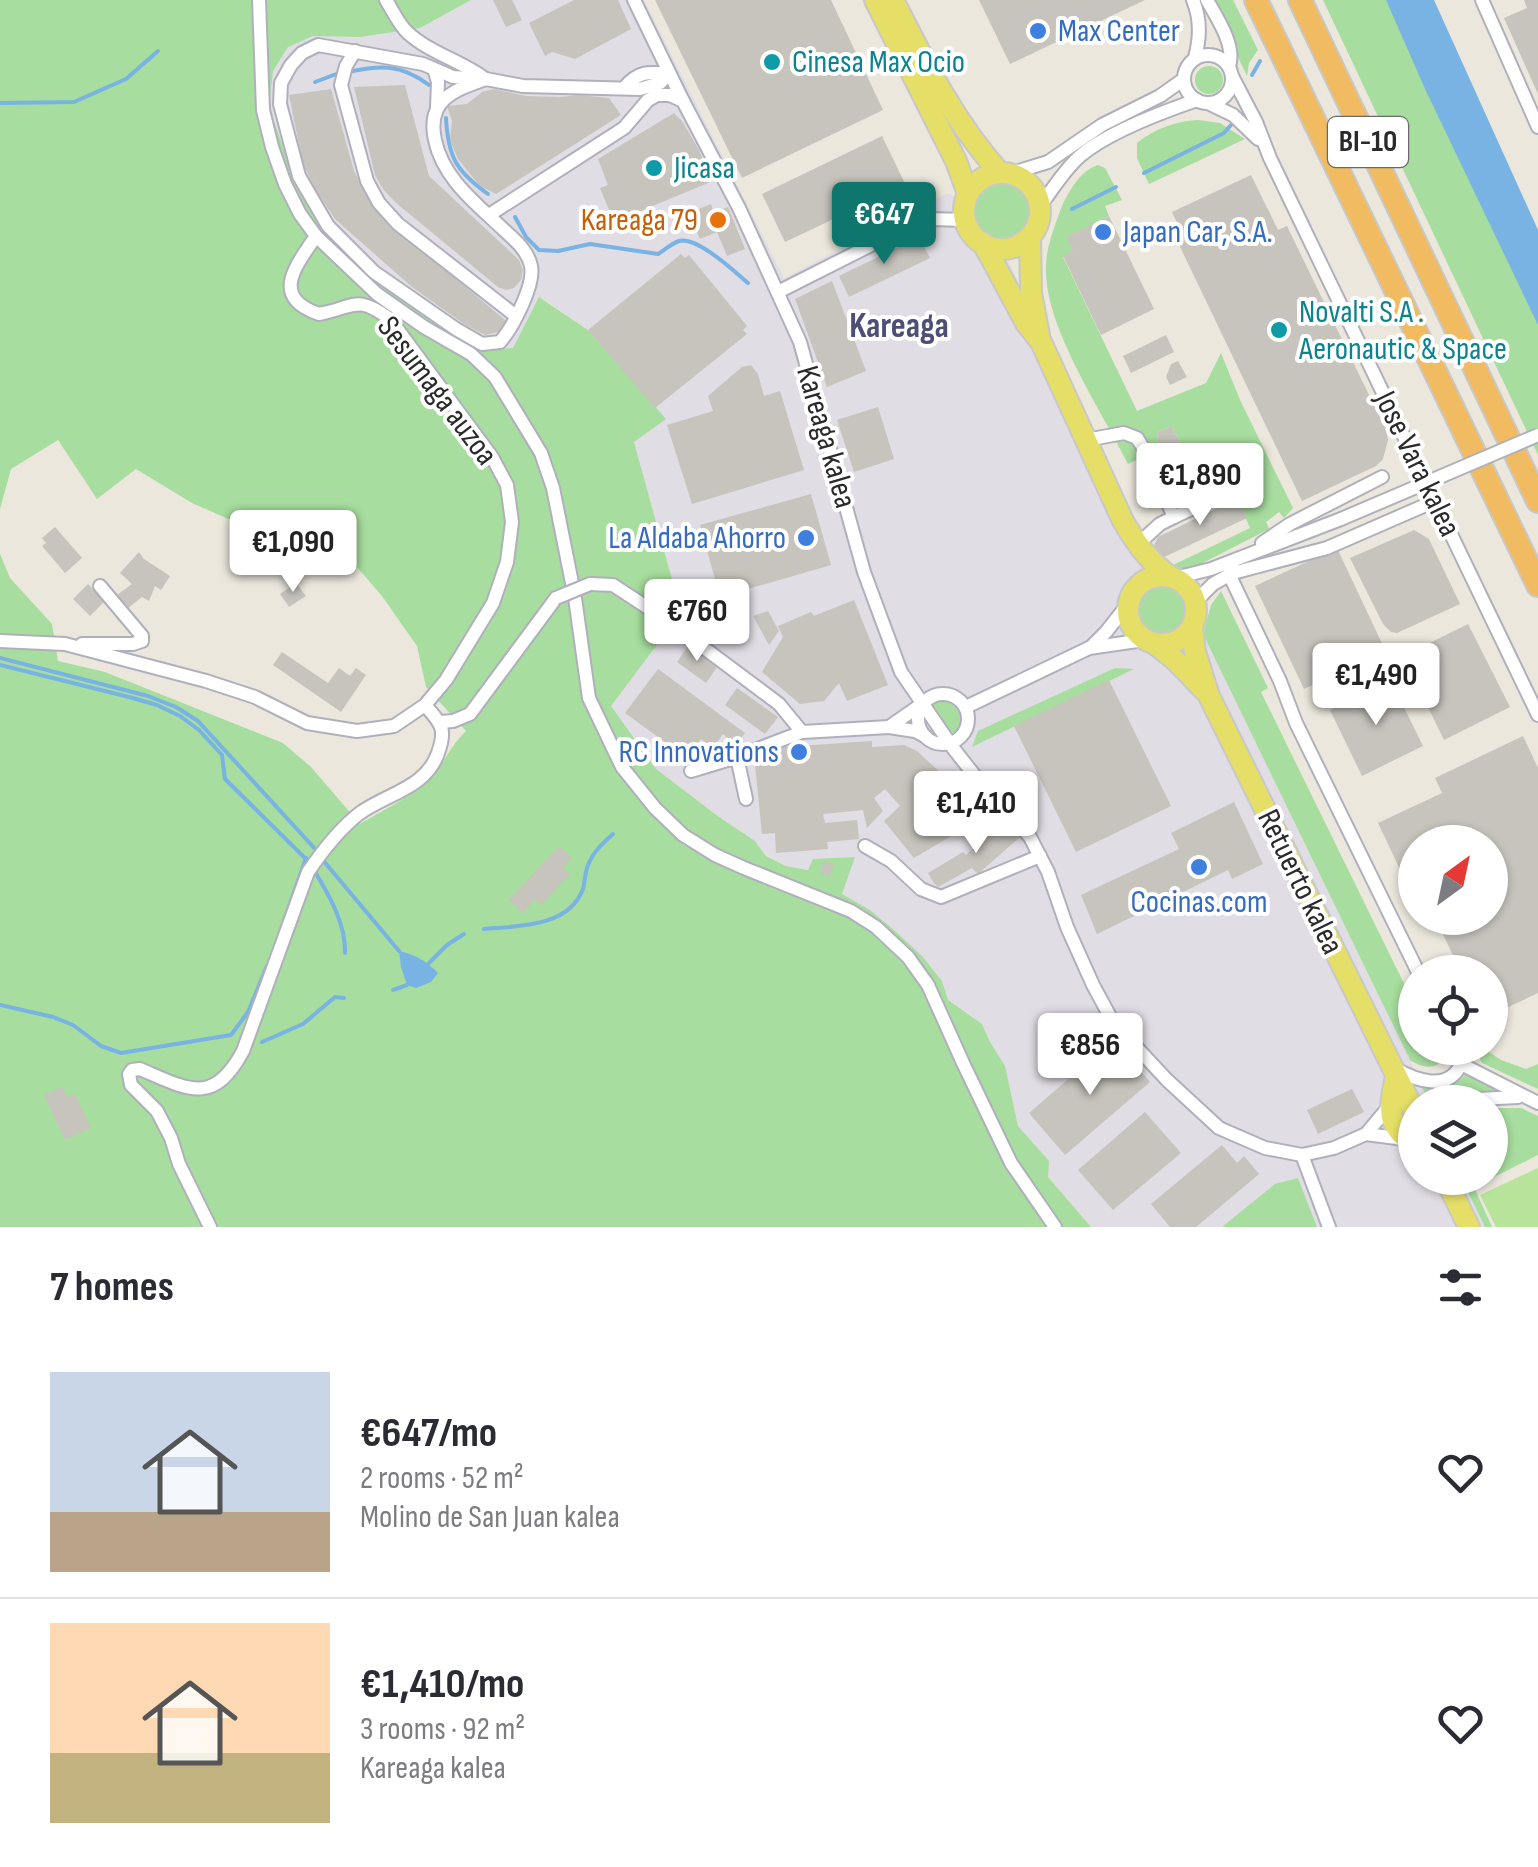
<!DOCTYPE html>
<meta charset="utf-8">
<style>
body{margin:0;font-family:"Sofia Sans Condensed",sans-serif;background:#f7f7f7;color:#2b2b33;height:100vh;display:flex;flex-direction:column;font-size:38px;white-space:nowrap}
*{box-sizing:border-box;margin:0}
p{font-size:32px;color:#7c7c81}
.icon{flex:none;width:55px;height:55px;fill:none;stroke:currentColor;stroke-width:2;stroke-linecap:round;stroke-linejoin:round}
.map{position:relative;height:1227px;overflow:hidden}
.details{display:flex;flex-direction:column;background:#fff;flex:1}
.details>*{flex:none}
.needle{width:65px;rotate:33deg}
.fabs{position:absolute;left:1398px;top:825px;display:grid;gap:20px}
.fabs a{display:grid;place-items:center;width:110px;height:110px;border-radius:50%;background:#fff;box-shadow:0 2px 8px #0004;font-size:50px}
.price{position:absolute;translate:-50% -85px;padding:0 22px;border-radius:10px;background:#fff;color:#222;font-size:32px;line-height:65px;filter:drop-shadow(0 2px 5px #0008)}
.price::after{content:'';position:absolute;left:50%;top:60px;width:30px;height:22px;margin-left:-15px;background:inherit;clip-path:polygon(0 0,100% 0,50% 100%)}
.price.selected{background:#0f766e;color:#fff}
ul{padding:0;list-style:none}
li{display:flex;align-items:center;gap:30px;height:250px;padding:0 50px}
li+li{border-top:2px solid #e1e1e2}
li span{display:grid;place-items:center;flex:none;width:280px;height:200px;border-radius:0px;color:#555}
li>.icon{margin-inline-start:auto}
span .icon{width:120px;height:120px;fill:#fffc;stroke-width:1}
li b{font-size:42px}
h2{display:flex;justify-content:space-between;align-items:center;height:120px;padding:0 50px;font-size:42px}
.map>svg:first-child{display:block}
.industrial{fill:#e0dde4}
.green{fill:#a7dd9e}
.pitch{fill:#b7e39a}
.water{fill:#78b3e4}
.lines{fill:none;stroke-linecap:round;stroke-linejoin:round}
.stream{stroke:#78b3e4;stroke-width:4}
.building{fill:#c6c4bc}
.street-casing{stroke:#b0b0bc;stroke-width:16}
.primary-casing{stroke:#c8c8c8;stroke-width:24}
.highway-casing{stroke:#c8c8c8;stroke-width:26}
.street{stroke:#fff;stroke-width:12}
.primary{stroke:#e5df68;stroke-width:20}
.highway{stroke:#f1bb62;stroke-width:22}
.street-bridge-casing{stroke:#b0b0bc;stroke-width:16;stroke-linecap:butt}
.street-bridge{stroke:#fff;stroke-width:12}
.shop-dot{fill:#3f7fe0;stroke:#fff;stroke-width:4}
.culture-dot{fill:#0f9aa8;stroke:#fff;stroke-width:4}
.food-dot{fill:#e8710a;stroke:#fff;stroke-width:4}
.labels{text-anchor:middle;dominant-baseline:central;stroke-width:8;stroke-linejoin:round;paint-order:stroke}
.shield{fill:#fff;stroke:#6a6a6a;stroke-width:2.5}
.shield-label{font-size:30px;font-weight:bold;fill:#2a2a2a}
.shop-label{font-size:32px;fill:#366cbe;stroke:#fff;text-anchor:start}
.culture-label{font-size:32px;fill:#0d838f;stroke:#fff;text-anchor:start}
.food-label{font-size:32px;fill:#c56008;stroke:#fff;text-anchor:end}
.street-label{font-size:32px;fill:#2a2a2a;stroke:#fff}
.neighbourhood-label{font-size:35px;font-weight:bold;fill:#4e4e77;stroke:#fff}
</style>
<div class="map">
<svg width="1538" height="1227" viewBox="0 0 1538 1227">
<rect width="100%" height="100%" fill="#ebe7dd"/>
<path class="industrial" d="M471,0H644L784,278L948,193L990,218L1161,610L1203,634L1410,1060L1429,1102H1415V1178H1461L1485,1227H1091L1048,1177V1161L1018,1126L1005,1066L990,1042L982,1024L948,1000L942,981L922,956L870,910L841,894L808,870L786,866L766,855L755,841L719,817L656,769L610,705L662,638L686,621L681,612L634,442L665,419L588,330L545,300L539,298L513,348L477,350L370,278L320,226L293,175L269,107L273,71L288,47L313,36L360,37L420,28Z"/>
<g class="green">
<path d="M0,0H471L420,28L360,37L313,36L288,47L273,71L269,107L293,175L320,226L370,278L477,350L513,348L539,297L588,330L666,419L634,442L681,612L687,621L662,638L611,706L656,769L719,817L755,841L766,856L786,866L808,870L813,859L855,857L842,894L870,910L894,930L922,956L942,981L948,1000L982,1024L990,1042L1005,1066L1018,1126L1049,1161L1048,1177L1091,1227H0V554L10,578L52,624L58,661L105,672L283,743L311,767L360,824C378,813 414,795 427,781C443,766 450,746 466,731L426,687L417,646L382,596L337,544L322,546L329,528L285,531L249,528L192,503L136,469L97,499L58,440L11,469L0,509Z"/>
<path d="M1211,0H1233L1258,50L1249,63L1247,76Z"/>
<path d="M1323,0H1386L1538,322V455Z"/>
<circle cx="1209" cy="80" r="14"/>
<path d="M1198,120L1220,123L1245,139L1149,184L1137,158V143C1154,129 1176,121 1198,120Z"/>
<path d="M1098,165L1105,168L1122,200L1105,206L1109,216L1067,237L1073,251L1063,257L1137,411L1206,383L1221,353L1240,400L1293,508L1284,518L1279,512L1266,522L1269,529L1189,570L1169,567L1250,528L1220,456L1192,467L1172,426L1158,432L1156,451L1128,464C1102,411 1047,331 1046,272C1045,251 1053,231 1060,211C1067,194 1080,170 1098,165Z"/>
<circle cx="1002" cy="211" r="29"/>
<circle cx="1163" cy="609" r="26"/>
<path d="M1221,591L1268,688L1261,692L1415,1006V1048H1443L1446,1053C1440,1071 1423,1069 1410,1060L1203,634L1211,605Z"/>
<path d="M1115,668L1134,669L972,747L978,731Z"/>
<path d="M939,700C959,702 974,726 949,734L928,707Z"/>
<path d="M1474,1048H1483L1501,1060L1526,1069L1538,1064V1089L1482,1063Z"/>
<path d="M1466,1074L1504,1092L1473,1096L1461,1102H1429L1422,1087C1441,1091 1453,1088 1466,1074Z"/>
<path d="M1490,1108H1521L1538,1116V1155L1474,1187L1492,1227H1485L1461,1178H1490Z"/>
<path d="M1298,1178L1317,1227H1222L1275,1184Z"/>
</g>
<path class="pitch" d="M1538,1168V1227H1496L1480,1195Z"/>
<g class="water">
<path d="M1386,0H1434L1538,230V325L1426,91Z"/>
<path d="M399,951C416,955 426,961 438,973L431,982L416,988L407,985L401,967Z"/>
</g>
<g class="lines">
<g class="stream">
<path d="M348,72C382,65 401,64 429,85"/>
<path d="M1252,75L1260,61"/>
<path d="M315,82L339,73"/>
<path d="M0,103L74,102L126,79L158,51"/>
<path d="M446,118C448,157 456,171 488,194"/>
<path d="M1144,173L1224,133L1231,125"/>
<path d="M1072,209L1116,187"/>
<path d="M515,217L526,237L539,250L558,251L590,244L658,254C665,250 672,243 679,241C697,236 735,272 748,283"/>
<path d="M0,658L148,696L176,707L198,721L317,851"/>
<path d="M0,665L129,697L157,705L180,716L199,730L222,755L225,779L309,862"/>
<path d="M322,859L399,951"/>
<path d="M314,870C329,895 346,924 345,953"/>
<path d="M283,924L306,858"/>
<path d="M484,929C519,926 569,927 583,889C585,881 585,872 588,865C593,852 603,843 613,834"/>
<path d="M429,963L447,945L464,934"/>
<path d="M393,990L407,985"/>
<path d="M0,1005L53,1017L73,1025L101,1046L121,1053L231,1035L248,1012L267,966"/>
<path d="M262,1042L303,1024L335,997L344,998"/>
</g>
</g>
<g class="building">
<path d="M493,0H512L522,20L506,27Z"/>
<path d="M574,0H618L631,29L575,59L552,52L545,56L529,23Z"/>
<path d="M655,0H831L883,110L742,178Z"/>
<path d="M979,0H1145L1010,64Z"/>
<path d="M1524,0H1538V94L1504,18L1527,8Z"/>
<path d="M405,85L429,176L519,260L523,270L521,280L514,288L506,290L498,287L395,202L383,189L375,175L354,87Z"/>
<path d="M331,89L354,171L368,198L383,218L505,320L502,331L485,335L464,324L412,287L335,219L315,189L303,164L289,95Z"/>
<path d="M494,89L526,96L560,97L579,95L609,98L621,115L496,194L480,186L458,159L450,140L452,121L447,106L467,104L482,92Z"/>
<path d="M674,113L682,121L699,150L710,178L708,183L614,222L600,188L608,185L598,159Z"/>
<path d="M882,136L910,194L865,215L861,206L785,242L762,194Z"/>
<path d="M1251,175L1278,230L1287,226L1386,430L1388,440L1383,459L1376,466L1302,501L1171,228L1178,225L1172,212Z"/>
<path d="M711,204L714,213L728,207L745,249L727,256L717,232L700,239L689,213Z"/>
<path d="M1109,216L1154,309L1101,335L1063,256L1073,251L1066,237Z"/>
<path d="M919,237L930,258L849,297L839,276Z"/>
<path d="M681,254L685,258L689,255L747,326L743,330L747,334L655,408L588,330Z"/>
<path d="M832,281L866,371L827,387L795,299Z"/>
<path d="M1166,335L1174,352L1131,373L1123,356Z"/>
<path d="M1178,361L1187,377L1170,385L1166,377L1171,364Z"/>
<path d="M751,365L758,374L764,396L780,391L804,470L692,504L667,425L713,411L708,396L742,367Z"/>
<path d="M878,407L894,459L854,472L837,420Z"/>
<path d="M1172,426L1192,467L1219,455L1228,474L1191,492L1185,493L1180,490L1157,441L1158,432Z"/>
<path d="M811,494L831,565L720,597L700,525Z"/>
<path d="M1238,498L1247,518L1160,559L1154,545L1158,537Z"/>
<path d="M55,527L82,558L65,573L42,546L46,543L42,538Z"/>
<path d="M1414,530L1429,539L1460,604L1397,633L1391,632L1383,624L1350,558Z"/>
<path d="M1337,548L1386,652L1304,689L1255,586Z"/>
<path d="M139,552L144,559L170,576L161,590L155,586L149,601L142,597L127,609L117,595L132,584L120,573Z"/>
<path d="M296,583L306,596L289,607L280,594Z"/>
<path d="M88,584L105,601L90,616L73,599Z"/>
<path d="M854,600L888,685L847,701L839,683L824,701L800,704L762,672L783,637L778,626L811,612L814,616Z"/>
<path d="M768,611L779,631L769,645L753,616Z"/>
<path d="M1468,624L1510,707L1444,740L1403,656Z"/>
<path d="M688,646L717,667L706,683L677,662Z"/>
<path d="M282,652L328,683L339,668L350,676L356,668L366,675L341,712L273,665Z"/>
<path d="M658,669L745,733L736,745L723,734L713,748L701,739L687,758L625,713Z"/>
<path d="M1109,680L1171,806L1076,852L1014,726Z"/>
<path d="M1391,681L1423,746L1362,776L1330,710Z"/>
<path d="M737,688L778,717L765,734L725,705Z"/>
<path d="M1523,736L1538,768V993L1502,1010L1490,985V972H1484L1482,967L1471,972H1461L1436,920L1426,925L1423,918H1490V842H1415V901L1378,823L1442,793L1435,778Z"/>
<path d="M872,741V747L904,745L917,751L943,775L946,774L975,822L914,858L884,821L900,806L885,789L874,798L883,811L867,828L863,810L823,814L825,823L857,820L859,839L827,842L828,849L776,853L775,833L762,834L755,764L773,762L770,748Z"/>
<path d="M1234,802L1263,864L1232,879L1228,870L1097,934L1081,895L1179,849L1171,833Z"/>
<path d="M1003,821L1020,837L978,874L972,868L938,887L933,882L928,873L963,852L966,855Z"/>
<path d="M559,846L572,858L563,868L570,874L541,905L535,899L523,913L509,900Z"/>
<path d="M824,861L834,864L830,876L820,873Z"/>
<path d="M1114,1040L1150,1082L1065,1155L1029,1113Z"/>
<path d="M62,1087L67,1097L75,1094L91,1128L65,1140L44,1095Z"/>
<path d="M1352,1089L1364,1112L1318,1134L1307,1110Z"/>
<path d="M1145,1112L1181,1153L1113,1210L1078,1170Z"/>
<path d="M1222,1145L1237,1163L1244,1156L1259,1174L1196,1227H1170L1151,1204Z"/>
</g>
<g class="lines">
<g class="street-casing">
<g id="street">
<path d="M259,0L263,110L272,147L285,184L300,214L316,236L377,294L424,327L471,354L495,377L541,453L553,488L575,598L589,698L622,767L655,808L683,835L715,855L744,868L851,911L876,927L908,957L928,985L963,1063L1011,1163L1055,1227"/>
<path d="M386,0C393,11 399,25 408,33C430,53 461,61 484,78"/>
<path d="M634,0L683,101L739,208L800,342L864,572L901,672L953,748L979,781L1030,837L1048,872L1067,927L1093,985L1113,1022L1167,1080L1219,1128L1265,1148L1302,1155L1334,1148L1366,1134L1404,1139"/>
<path d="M1193,0C1201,20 1200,38 1195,58"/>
<path d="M1207,0C1217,18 1236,46 1229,66"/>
<path d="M1482,0L1538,127"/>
<path d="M355,51L346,66L341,85L367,181L379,203L398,224L516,316"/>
<circle cx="1208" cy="79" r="24"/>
<path d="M434,69L438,82L437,107"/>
<path d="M1232,76L1256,122L1270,158L1538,715"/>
<path d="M486,79C454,90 426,100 435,140C443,179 477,204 504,230C515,240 528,251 531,266C535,285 513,327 500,342L482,344L456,329L374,272L328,226L299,176L280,104L281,83L291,65L302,53L318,45L423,64L453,77L486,79L523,86L640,89L660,83L669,74"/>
<path d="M624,88C638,71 648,72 669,74"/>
<path d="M1208,103L1233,115L1258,139"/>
<path d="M1009,174L1048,162L1102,125L1160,96L1184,79"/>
<path d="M1040,206C1053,189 1064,170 1080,156C1108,132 1162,112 1197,100"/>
<path d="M489,215L624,128L648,100L657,95H670L683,101"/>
<path d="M778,292L875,243L930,219L965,220"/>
<path d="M1086,440L1124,433L1137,438L1142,446L1174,517L1160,524L1137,545"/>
<path d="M1174,517L1236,488"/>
<path d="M1262,543L1290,524L1382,477"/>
<path d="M1175,578L1211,569L1341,519"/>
<path d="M590,584L613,585L668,621L779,704L802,732"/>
<path d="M1195,602L1213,584L1236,571"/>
<path d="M0,641L65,644L206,681L255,697L307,723L357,731L394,726L425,705L446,680L493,603L507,562L512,522L507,485L492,457L390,319C355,294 356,307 319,314C270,297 295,267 316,236"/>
<path d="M82,644H133L142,641V636L100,586"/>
<path d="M1091,647L1106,632L1128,604"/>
<circle cx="943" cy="719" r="25"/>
<path d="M922,704L889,727L915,731L925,736"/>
<path d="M966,707L1089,648L1144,640"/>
<path d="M440,722L453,721L470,714L556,598"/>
<path d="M691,771L737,757"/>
<path d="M746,799L737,757L802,732L889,727"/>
<path d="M865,846L891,861L921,889L941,897L1040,856"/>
<path d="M1418,972L1296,723L1280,681L1229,574L1327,548L1435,501"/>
<path d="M1461,1064L1538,1103"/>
<path d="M1394,1068C1415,1080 1448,1093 1461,1064"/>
<path d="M1472,1102L1478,1099L1518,1097"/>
<path d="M1366,1134L1391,1104"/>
<path d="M1302,1155L1329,1227"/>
<path d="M210,1227L179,1164L171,1138L157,1111L131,1085L129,1074L132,1070L140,1069C187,1089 213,1107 243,1051L308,872C323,850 339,829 360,813C388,793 426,788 438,753C447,728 441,724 425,705"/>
</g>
</g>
<g class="primary-casing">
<g id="primary">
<path d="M875,0L956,161L968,194"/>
<path d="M893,0C924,61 954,122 1000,173"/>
<circle cx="1002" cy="211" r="38"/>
<path d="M1030,237L1031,293L1039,335"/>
<path d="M983,243L1026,323L1041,342L1123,521C1136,543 1148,560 1169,576"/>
<circle cx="1162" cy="610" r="34"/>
<path d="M1192,628L1195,652L1209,696L1415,1113"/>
<path d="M1155,644L1175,660L1204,690"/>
<path d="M1396,1076C1390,1107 1384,1126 1415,1144"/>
<path d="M1445,1178L1469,1227"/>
</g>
</g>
<g class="highway-casing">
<g id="highway">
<path d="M1256,0L1538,585"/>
<path d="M1300,0L1538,501"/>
</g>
</g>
<use href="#street" class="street"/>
<use href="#primary" class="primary"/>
<use href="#highway" class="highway"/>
<g class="street-bridge-casing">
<g id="street-bridge">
<path d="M1341,519L1538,435"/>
<path d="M556,598L590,584"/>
</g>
</g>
<use href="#street-bridge" class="street-bridge"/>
</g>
<g class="shop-dot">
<circle cx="1038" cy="31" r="10"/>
<circle cx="1103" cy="232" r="10"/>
<circle cx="806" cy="538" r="10"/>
<circle cx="799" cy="752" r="10"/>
<circle cx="1199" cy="867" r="10"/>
</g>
<g class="culture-dot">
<circle cx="772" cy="62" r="10"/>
<circle cx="654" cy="168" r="10"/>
<circle cx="1279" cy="330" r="10"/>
</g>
<circle class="food-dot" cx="718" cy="220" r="10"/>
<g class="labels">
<rect class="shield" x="1328" y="117" width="80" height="50" rx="8"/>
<g class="shield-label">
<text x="1368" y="142">BI-10</text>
</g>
<g class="shop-label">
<text x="1058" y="31">Max Center</text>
<text x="1123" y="232">Japan Car, S.A.</text>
<text x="786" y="538" text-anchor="end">La Aldaba Ahorro</text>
<text x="779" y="752" text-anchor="end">RC Innovations</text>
<text x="1199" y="902" text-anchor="middle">Cocinas.com</text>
</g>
<g class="culture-label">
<text x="792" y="62">Cinesa Max Ocio</text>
<text x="674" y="168">Jicasa</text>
<text x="1299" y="312">Novalti S.A .<tspan x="1299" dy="37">Aeronautic &amp; Space</tspan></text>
</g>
<g class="food-label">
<text x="698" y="220">Kareaga 79</text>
</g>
<g class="street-label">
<text transform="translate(437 391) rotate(53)">Sesumaga auzoa</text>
<text transform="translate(826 437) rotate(74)">Kareaga kalea</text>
<text transform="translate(1417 464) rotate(64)">Jose Vara kalea</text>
<text transform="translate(1300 882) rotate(64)">Retuerto kalea</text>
</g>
<g class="neighbourhood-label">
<text x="899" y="326">Kareaga</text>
</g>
</g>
</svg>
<div class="fabs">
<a><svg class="needle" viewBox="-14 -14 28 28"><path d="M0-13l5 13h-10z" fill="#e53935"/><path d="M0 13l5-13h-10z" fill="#7c7c81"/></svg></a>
<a><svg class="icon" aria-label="locate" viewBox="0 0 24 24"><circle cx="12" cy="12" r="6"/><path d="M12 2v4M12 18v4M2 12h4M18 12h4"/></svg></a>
<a><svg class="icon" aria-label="layers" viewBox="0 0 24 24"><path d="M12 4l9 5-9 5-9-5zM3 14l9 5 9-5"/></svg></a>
</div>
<b class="price selected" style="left:884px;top:267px">€647</b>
<b class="price" style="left:1200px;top:528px">€1,890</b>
<b class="price" style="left:293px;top:595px">€1,090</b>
<b class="price" style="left:697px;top:664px">€760</b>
<b class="price" style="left:1376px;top:728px">€1,490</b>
<b class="price" style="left:976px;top:856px">€1,410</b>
<b class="price" style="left:1090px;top:1098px">€856</b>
</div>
<section class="details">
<h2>7 homes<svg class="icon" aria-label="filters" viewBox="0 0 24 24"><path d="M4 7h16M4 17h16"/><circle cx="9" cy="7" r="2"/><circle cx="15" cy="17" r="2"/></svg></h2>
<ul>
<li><span style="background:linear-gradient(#c9d6e8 70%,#b9a48a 0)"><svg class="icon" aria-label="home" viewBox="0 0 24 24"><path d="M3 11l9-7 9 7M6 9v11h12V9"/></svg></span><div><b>€647/mo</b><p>2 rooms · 52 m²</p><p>Molino de San Juan kalea</p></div><svg class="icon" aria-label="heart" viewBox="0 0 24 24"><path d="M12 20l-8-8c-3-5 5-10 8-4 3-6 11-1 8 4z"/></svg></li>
<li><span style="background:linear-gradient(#ffd9b3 65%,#c2b280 0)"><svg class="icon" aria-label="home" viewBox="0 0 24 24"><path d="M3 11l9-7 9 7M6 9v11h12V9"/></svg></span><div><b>€1,410/mo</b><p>3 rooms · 92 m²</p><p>Kareaga kalea</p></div><svg class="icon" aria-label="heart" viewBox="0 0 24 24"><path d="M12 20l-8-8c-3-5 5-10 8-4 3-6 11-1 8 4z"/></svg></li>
</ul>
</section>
